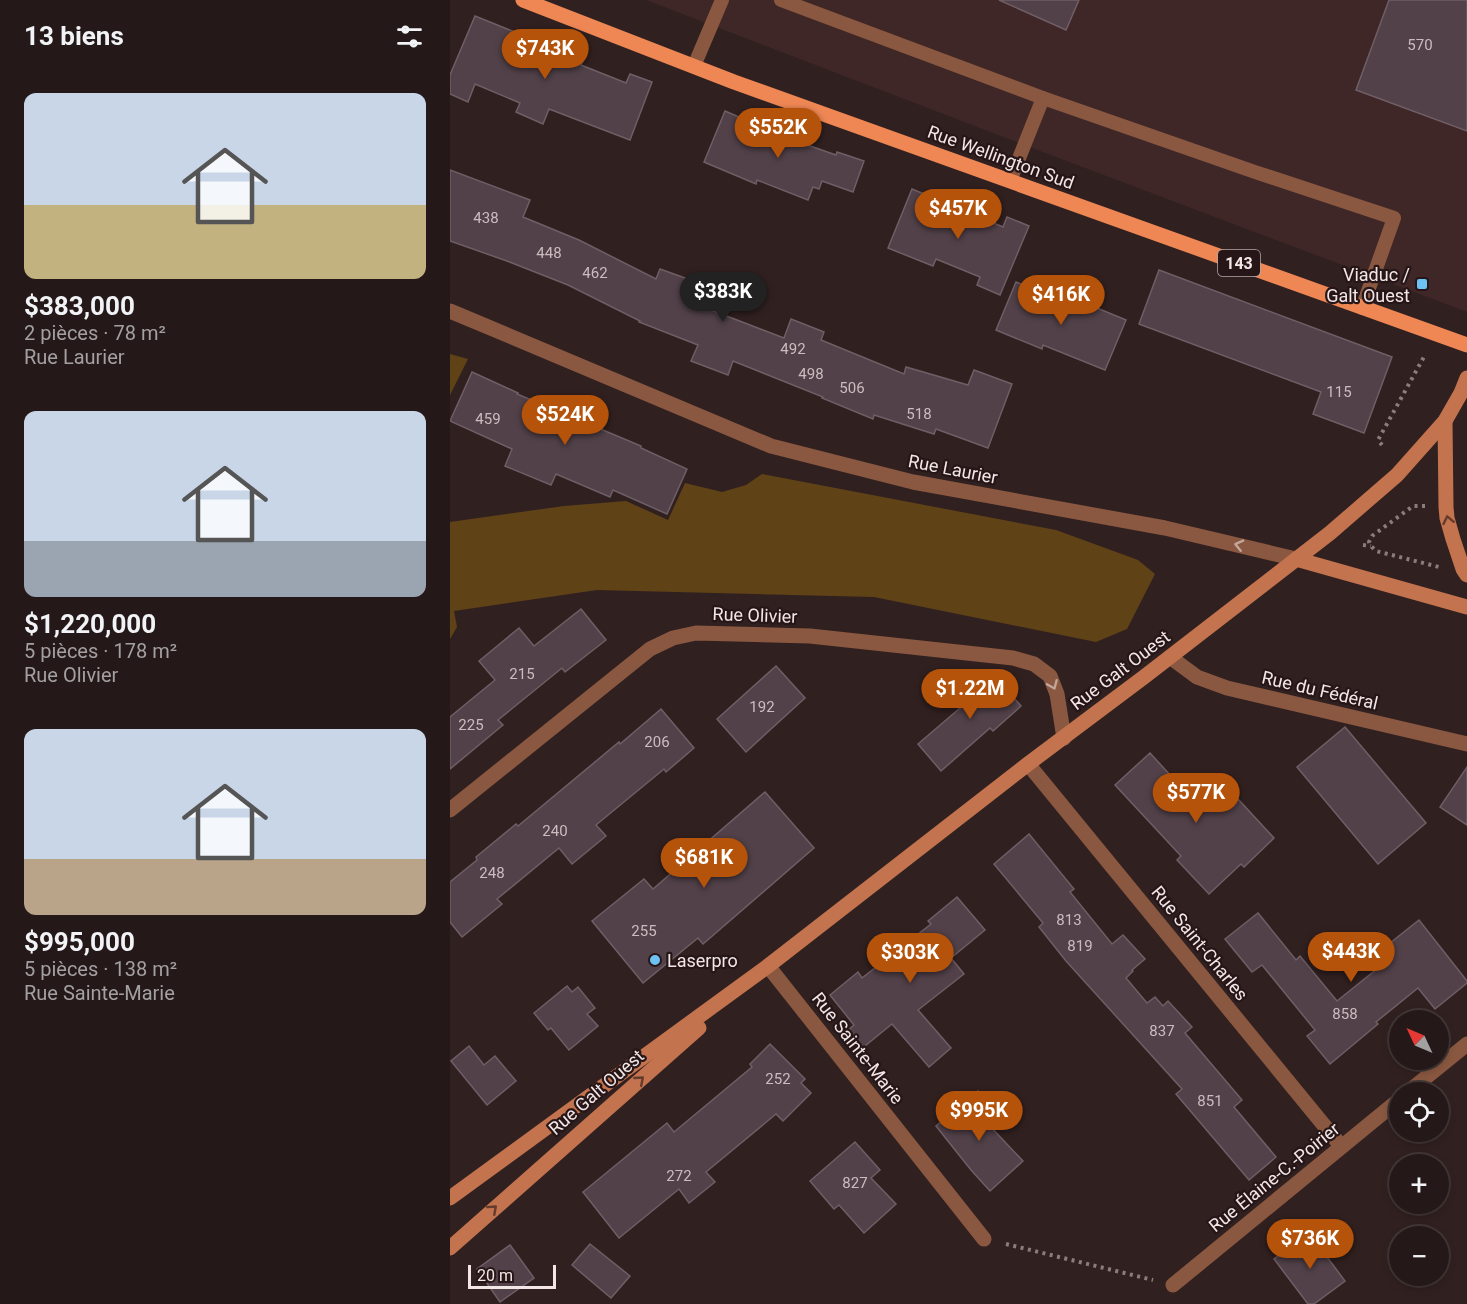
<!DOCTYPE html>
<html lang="fr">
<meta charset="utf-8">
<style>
body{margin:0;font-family:Roboto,sans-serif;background:#312525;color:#f1f3f6;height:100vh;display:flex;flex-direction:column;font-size:22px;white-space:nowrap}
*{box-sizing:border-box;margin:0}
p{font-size:20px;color:#a3a0a2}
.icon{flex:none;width:33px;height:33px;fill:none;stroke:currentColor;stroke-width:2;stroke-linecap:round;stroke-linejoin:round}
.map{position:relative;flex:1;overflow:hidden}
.details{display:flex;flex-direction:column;background:#251818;width:450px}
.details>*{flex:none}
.needle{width:39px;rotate:314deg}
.tools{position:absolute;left:939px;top:1010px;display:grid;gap:12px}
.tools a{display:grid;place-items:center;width:60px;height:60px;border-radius:50%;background:#251818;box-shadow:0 3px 9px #0003,0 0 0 2px #423737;font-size:30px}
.scale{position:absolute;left:18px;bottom:15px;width:88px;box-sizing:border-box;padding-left:6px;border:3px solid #f2e6e6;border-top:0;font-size:16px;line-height:21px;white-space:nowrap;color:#f2e6e6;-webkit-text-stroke:4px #271617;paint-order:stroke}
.price{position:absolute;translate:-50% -51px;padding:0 14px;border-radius:21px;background:#b45309;color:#fff;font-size:20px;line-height:39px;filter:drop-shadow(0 2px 3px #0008)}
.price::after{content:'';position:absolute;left:50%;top:36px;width:18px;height:14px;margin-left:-9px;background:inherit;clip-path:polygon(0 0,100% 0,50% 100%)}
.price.active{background:#222;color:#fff}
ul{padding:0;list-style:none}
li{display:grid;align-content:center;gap:12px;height:318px;padding:0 24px}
li span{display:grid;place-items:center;height:186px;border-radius:12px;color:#555}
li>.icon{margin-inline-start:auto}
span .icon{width:108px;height:108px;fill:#fffc;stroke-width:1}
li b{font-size:26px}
h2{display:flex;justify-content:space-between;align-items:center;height:72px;padding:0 24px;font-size:26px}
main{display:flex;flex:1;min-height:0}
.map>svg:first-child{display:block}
.built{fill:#3f2728}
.green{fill:#604217}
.building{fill:#524149;stroke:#705e66;stroke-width:1.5}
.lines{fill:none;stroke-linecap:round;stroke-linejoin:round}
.path{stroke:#8b7d7d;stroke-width:4;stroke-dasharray:3 4.5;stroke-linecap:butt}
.service{stroke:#8a5840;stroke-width:14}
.minor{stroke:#8a5840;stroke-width:15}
.secondary{stroke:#c3734d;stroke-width:15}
.primary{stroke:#ef8755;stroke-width:15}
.oneway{stroke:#653b2d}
.oneway2{stroke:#c3a69b}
.poi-dot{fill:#6dc2f3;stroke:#271617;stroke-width:2}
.labels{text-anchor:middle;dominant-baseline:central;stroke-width:4.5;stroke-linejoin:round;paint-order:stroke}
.number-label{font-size:15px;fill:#cabdbf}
.shield{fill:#271617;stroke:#b5a8a8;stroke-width:1.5}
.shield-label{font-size:16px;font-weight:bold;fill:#f2e6e6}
.street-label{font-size:18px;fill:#f2e6e6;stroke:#271617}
.poi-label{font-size:18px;fill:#f2e6e6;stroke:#271617;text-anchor:end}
</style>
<main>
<section class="details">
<h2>13 biens<svg class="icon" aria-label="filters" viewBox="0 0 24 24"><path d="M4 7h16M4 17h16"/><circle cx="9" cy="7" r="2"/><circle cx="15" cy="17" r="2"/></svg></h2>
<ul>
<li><span style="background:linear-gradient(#c9d6e8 60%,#c2b280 0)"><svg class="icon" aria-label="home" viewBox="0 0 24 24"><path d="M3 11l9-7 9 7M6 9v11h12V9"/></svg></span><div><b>$383,000</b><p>2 pièces · 78 m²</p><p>Rue Laurier</p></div></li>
<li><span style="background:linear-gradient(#c9d6e8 70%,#9aa5b1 0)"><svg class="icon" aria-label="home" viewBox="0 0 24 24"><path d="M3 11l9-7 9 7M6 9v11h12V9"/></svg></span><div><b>$1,220,000</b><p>5 pièces · 178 m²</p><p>Rue Olivier</p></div></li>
<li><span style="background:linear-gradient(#c9d6e8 70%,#b9a48a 0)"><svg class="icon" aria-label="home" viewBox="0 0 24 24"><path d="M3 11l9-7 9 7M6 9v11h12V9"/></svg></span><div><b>$995,000</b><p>5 pièces · 138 m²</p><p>Rue Sainte-Marie</p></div></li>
</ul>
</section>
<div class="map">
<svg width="1017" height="1304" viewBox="0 0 1017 1304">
<rect width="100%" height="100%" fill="#312020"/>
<path class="built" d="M196,0H1017V312L569,143Z"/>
<g class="green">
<path d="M0,354L18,359L0,395Z"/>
<path d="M312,474L606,530L688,560L705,574L677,629L646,642L424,597L147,590L4,611L7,627L0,639V522L114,506L176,501L218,520L235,483L272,492L296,485Z"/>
</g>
<g class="building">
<path d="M549,0H629L616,30Z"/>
<path d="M939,0H1017V131L906,90Z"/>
<path d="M25,16L87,41L89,36L135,57L131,65L176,83L180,74L202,82L180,140L99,109L93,124L66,112L70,103L25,84L18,102L0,94V75Z"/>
<path d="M275,111L340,139L386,155L387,152L414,161L403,192L372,181L369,189L363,187L358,200L307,180L306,184L254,162Z"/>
<path d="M0,170L80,200L73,217L129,240L206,279L210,269L260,287L253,307L334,338L341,319L374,332L371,340L454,374L456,367L518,385L524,370L562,384L538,448L486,429L484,434L424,415L423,419L372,398L373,397L283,361L278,375L241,361L248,345L189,322L190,321L118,285L57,261L0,241Z"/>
<path d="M462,189L553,227L557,217L579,226L550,295L527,285L530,277L486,259L483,266L438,248Z"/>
<path d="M709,270L942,357L914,433L863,414L871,392L689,324Z"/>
<path d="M566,282L628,308L630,301L676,320L655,370L593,345L592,349L546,330Z"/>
<path d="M22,372L68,393L67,394L191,446V448L237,469L217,514L163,490L160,497L106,474L101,485L55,466L62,449L0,421Z"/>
<path d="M131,609L156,640L115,672L112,668L48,720L53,725L0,769V717L45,680L29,661L69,628L84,646Z"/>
<path d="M326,666L355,698L296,752L267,719Z"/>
<path d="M523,671L537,687L547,679L571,706L543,731L540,728L491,771L468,744L517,702L504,687Z"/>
<path d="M211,709L244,748L216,772L214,769L146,825L156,836L122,864L109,848L47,899L52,904L12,937L0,922V882L27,860L26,857L66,824L68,826L169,742L170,744Z"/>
<path d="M895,727L976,823L928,864L847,767Z"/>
<path d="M700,753L751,809L776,786L824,838L794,867L791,864L759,894L727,860L731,856L665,785Z"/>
<path d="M1017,767V825L990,807Z"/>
<path d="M315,792L364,848L253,944L248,938L193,983L142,921L194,879L203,889Z"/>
<path d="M579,834L624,889L620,892L662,944L673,935L695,959L682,970L683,971L676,978L697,1003L705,997L713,1006L718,1001L742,1027L735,1033L792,1100L784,1107L826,1157L799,1180L726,1094L732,1089L616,961L589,927L593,923L544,864Z"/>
<path d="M507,897L535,930L501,958L514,974L468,1010L501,1048L479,1067L442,1024L410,1050L396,1032L404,1025L380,995L408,972L412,978L481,924L478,921Z"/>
<path d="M808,913L846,960L850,956L887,1001L943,956L935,947L969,920L1017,981V983L985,1009L968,988L926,1022L928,1024L880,1064L857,1036L865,1030L812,965L802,972L775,939Z"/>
<path d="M117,986L122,992L128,987L145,1008L137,1014L148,1026L119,1050L101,1028L98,1030L84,1013Z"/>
<path d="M320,1044L355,1079L351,1083L361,1093L333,1121L326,1114L256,1172L265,1182L239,1203L229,1189L169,1238L133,1192L217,1123L224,1132L302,1067L300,1064Z"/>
<path d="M19,1046L34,1065L45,1056L66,1081L37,1105L1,1061Z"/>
<path d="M528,1091L547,1115L537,1123L573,1161L540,1191L521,1170L486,1126Z"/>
<path d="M405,1142L430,1170L421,1178L446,1204L414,1233L389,1205L384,1209L360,1181Z"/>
<path d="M859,1233L895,1281L864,1304H858L824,1259Z"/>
<path d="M140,1244L180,1276L161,1298L122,1265Z"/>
<path d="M60,1245L84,1278L50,1302L27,1269Z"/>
</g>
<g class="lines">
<g class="path">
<path d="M932,445L928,440L975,355"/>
<path d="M975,506H963L922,536L919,542L921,546L926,551L989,567"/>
<path d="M913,545L921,546"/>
<path d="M556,1244L703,1280"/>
</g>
<g class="service">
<path d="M331,0L593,98L560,181"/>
<path d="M244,66L272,0"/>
<path d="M593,98L805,172L944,218L912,308"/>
</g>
<g class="minor">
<path d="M0,311L321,446L463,482L715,528L846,559"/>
<path d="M720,657L747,677L777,688L1017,744"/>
<path d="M578,764L891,1146"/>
<path d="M0,810L200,649L223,638L246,633L360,636L563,658L584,664L600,676L607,694L614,738"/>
<path d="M318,966L534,1239"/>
<path d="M958,1092L1017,1044"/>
<path d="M723,1285L950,1099"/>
</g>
<g class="secondary">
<path d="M995,421L996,507L997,518L1003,539L1013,569L1017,575"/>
<path d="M846,559L1017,607"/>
<path d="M0,1198L318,966L578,764L694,677L880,533L947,475L995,421L1011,393L1017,378"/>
<path d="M0,1248L249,1028"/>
</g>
<path class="primary" d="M73,0L284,82L1017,345"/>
</g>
<defs><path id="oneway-chevron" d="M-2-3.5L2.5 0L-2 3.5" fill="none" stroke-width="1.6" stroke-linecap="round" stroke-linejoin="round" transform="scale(1.5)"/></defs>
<g class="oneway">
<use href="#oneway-chevron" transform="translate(998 520) rotate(-102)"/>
<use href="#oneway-chevron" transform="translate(190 1080) rotate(-41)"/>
<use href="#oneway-chevron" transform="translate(43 1209) rotate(-42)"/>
</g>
<g class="oneway2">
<use href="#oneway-chevron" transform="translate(789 545) rotate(-167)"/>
<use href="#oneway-chevron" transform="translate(603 685) rotate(67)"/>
</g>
<g class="poi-dot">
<rect x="966" y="278" width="12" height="12" rx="3"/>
<circle cx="205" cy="960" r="6"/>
</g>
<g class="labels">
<g class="number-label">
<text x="970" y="45">570</text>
<text x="36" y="218">438</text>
<text x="99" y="253">448</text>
<text x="145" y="273">462</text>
<text x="343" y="349">492</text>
<text x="361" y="374">498</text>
<text x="402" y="388">506</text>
<text x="889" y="392">115</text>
<text x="469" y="414">518</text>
<text x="38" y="419">459</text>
<text x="72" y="674">215</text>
<text x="312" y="707">192</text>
<text x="21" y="725">225</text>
<text x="207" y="742">206</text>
<text x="105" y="831">240</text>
<text x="42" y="873">248</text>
<text x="619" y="920">813</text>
<text x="194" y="931">255</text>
<text x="630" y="946">819</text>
<text x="895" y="1014">858</text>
<text x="712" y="1031">837</text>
<text x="328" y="1079">252</text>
<text x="760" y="1101">851</text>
<text x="229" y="1176">272</text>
<text x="405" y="1183">827</text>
</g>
<rect class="shield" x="768" y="250" width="42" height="26" rx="4.5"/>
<g class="shield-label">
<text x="789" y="263">143</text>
</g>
<g class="street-label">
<text transform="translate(551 157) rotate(20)">Rue Wellington Sud</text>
<text transform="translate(503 469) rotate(11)">Rue Laurier</text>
<text transform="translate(305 615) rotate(2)">Rue Olivier</text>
<text transform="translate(670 670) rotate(-37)">Rue Galt Ouest</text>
<text transform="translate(870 690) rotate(13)">Rue du Fédéral</text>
<text transform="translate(750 943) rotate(51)">Rue Saint-Charles</text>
<text transform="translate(408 1048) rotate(52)">Rue Sainte-Marie</text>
<text transform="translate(146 1092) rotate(-41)">Rue Galt Ouest</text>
<text transform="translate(824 1177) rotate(-39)">Rue Élaine-C.-Poirier</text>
</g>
<g class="poi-label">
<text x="960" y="274">Viaduc /<tspan x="960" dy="21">Galt Ouest</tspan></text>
<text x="217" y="960" text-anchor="start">Laserpro</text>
</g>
</g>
</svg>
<div class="tools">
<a><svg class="needle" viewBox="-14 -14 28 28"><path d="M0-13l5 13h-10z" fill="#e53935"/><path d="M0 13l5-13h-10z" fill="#a3a0a2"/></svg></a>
<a><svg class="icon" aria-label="locate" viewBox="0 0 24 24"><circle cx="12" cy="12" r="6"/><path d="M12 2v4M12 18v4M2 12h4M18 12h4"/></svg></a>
<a>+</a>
<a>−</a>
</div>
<div class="scale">20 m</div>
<b class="price" style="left:95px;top:80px">$743K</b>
<b class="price" style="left:328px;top:159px">$552K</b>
<b class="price" style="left:508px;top:240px">$457K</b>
<b class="price active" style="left:273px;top:323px">$383K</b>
<b class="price" style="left:611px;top:326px">$416K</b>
<b class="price" style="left:115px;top:446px">$524K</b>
<b class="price" style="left:520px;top:720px">$1.22M</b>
<b class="price" style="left:746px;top:824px">$577K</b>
<b class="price" style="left:254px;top:889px">$681K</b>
<b class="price" style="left:901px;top:983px">$443K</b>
<b class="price" style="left:460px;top:984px">$303K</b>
<b class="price" style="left:529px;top:1142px">$995K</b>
<b class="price" style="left:860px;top:1270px">$736K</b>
</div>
</main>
